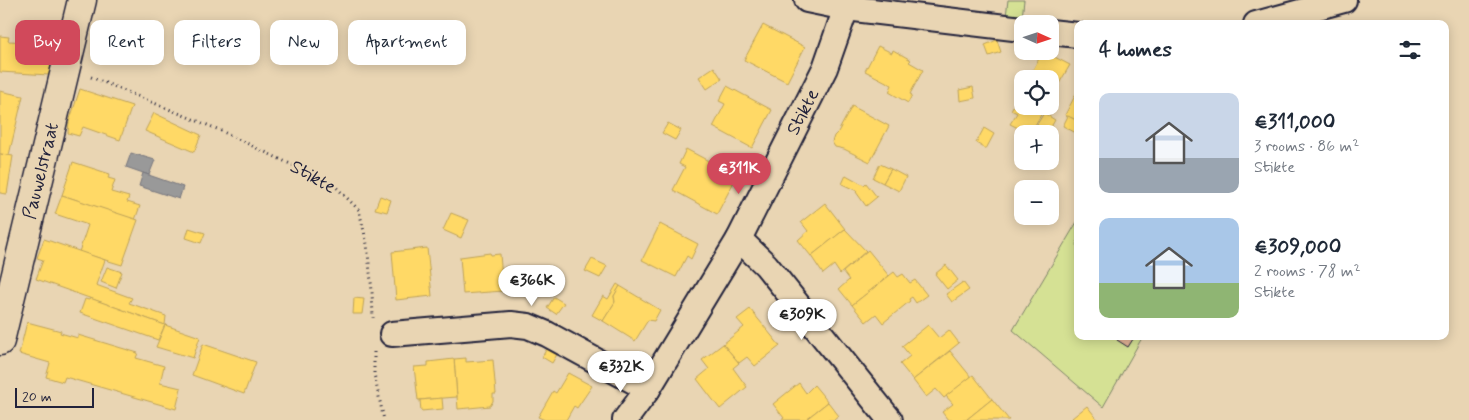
<!DOCTYPE html>
<meta charset="utf-8">
<style>
body{margin:0;font-family:Mynerve,sans-serif;background:#f2f2f3;color:#1f2937;height:100vh;display:flex;flex-direction:column;font-size:19px;white-space:nowrap}
*{box-sizing:border-box;margin:0}
p{font-size:16px;color:#747a83}
.icon{flex:none;width:28px;height:28px;fill:none;stroke:currentColor;stroke-width:2;stroke-linecap:round;stroke-linejoin:round}
.map{position:relative;flex:1;overflow:hidden}
.drawer{position:absolute;left:1074px;top:20px;width:375px;height:320px;display:flex;flex-direction:column;background:#fff;border-radius:10px;box-shadow:0 2px 12px #0003}
.drawer>*{flex:none}
.top-card{position:absolute;left:15px;top:20px;width:475px;height:45px;display:flex;gap:10px}
.needle{width:32px;rotate:93deg}
.buttons{position:absolute;left:1014px;top:15px;display:grid;gap:10px}
.buttons a{display:grid;place-items:center;width:45px;height:45px;border-radius:10px;background:#fff;box-shadow:0 2px 12px #0003;font-size:25px}
.scale{position:absolute;left:15px;bottom:12px;width:79px;box-sizing:border-box;padding-left:5px;border:2px solid #22223b;border-top:0;font-size:14px;line-height:18px;white-space:nowrap;color:#22223b;-webkit-text-stroke:4px #e9d5b3;paint-order:stroke}
.price{position:absolute;translate:-50% -42px;padding:0 11px;border-radius:18px;background:#fff;color:#222;font-size:16px;line-height:32px;filter:drop-shadow(0 1px 2px #0008)}
.price::after{content:'';position:absolute;left:50%;top:30px;width:15px;height:11px;margin-left:-8px;background:inherit;clip-path:polygon(0 0,100% 0,50% 100%)}
.price.current{background:#d1495b;color:#fff}
ul{padding:0;list-style:none}
li{display:flex;align-items:center;gap:15px;height:125px;padding:0 25px}
li span{display:grid;place-items:center;flex:none;width:140px;height:100px;border-radius:10px;color:#555}
li>.icon{margin-inline-start:auto}
span .icon{width:60px;height:60px;fill:#fffc;stroke-width:1}
li b{font-size:21px}
h2{display:flex;justify-content:space-between;align-items:center;height:60px;padding:0 25px;font-size:21px}
.tag{padding:0 18px;border-radius:10px;background:#fff;box-shadow:0 2px 12px #0003;font-size:18px;line-height:45px}
.tag.current{background:#d1495b;color:#fff}
.map>svg:first-child{display:block}
.green{fill:#d5e194;stroke:#7c8268}
.homes{fill:#ffd966;stroke:#bda259}
.industry{fill:#999;stroke:#75757d}
.building{fill:#e4b396;stroke:#22223b}
.lines{fill:none;stroke-linecap:round;stroke-linejoin:round}
.minor-casing{stroke:#22223b;stroke-width:28}
.secondary-casing{stroke:#22223b;stroke-width:31}
.path{stroke:#22223b;stroke-width:3;stroke-dasharray:1 4;stroke-linecap:butt}
.minor{stroke:#e9d5b3;stroke-width:24}
.secondary{stroke:#e9d5b3;stroke-width:28}
.labels{text-anchor:middle;dominant-baseline:central;stroke-width:5;stroke-linejoin:round;paint-order:stroke}
.street-label{font-size:19px;fill:#22223b;stroke:#e9d5b3}
</style>
<div class="map">
<svg width="1469" height="420" viewBox="0 0 1469 420">
<rect width="100%" height="100%" fill="#e9d5b3"/>
<filter id="ink" filterUnits="userSpaceOnUse"><feTurbulence type="fractalNoise" baseFrequency=".02" numOctaves="2"/><feDisplacementMap in="SourceGraphic" scale="10" xChannelSelector="R" yChannelSelector="G"/><feConvolveMatrix kernelMatrix="1 2 1 2 8 2 1 2 1" color-interpolation-filters="sRGB"/></filter>
<g filter="url(#ink)">
<g class="green">
<path d="M1008,0H1024L1022,18L1006,16Z"/>
<path d="M1077,222L1078,336H1143L1103,407L1013,330Z"/>
</g>
<g class="homes">
<path d="M763,25L805,47L787,82L744,60Z"/>
<path d="M0,36L9,37L8,41L55,43L49,75L0,72Z"/>
<path d="M997,40L1001,52L989,56L985,45Z"/>
<path d="M878,46L892,53L893,50L911,60L909,62L923,70L910,94L912,95L908,103L889,92L892,85L865,71Z"/>
<path d="M1043,51L1070,65L1050,99V79H1028Z"/>
<path d="M714,67L722,79L707,89L699,77Z"/>
<path d="M727,86L772,110L752,148L713,127L725,104L719,101Z"/>
<path d="M973,87L975,98L960,101L959,90Z"/>
<path d="M80,89L132,106L120,140L83,127L79,136L68,133L69,122Z"/>
<path d="M1022,89V106H1046L1030,134L1010,124L1017,113L1011,110Z"/>
<path d="M1078,90V121L1065,115Z"/>
<path d="M0,91L23,96L9,155L0,154Z"/>
<path d="M852,106L889,126L870,162L844,149L835,147L832,142L834,136L838,132Z"/>
<path d="M154,113L201,135L194,152L145,131Z"/>
<path d="M1044,113L1055,120L1047,134H1031Z"/>
<path d="M1068,116L1078,121V134L1063,126Z"/>
<path d="M668,123L681,130L675,140L662,133Z"/>
<path d="M984,128L994,134L986,149L976,143Z"/>
<path d="M1022,148V159L1018,156Z"/>
<path d="M686,149L737,176L717,214L673,190L685,167L679,164Z"/>
<path d="M0,154L13,156L7,194L0,193Z"/>
<path d="M73,162L110,174L108,178L115,180L111,192L129,197L127,202L140,206L135,220L62,195Z"/>
<path d="M880,164L891,169L883,183L873,178Z"/>
<path d="M891,169L906,177L899,191L883,183Z"/>
<path d="M846,175L864,185L866,183L877,197L866,206L856,192L857,191L842,184Z"/>
<path d="M62,195L138,220L122,265L79,252L88,225L55,214Z"/>
<path d="M380,196L391,200L387,212L375,209Z"/>
<path d="M825,203L845,229L811,256L798,240L808,231L801,222Z"/>
<path d="M451,213L469,220L461,238L443,230Z"/>
<path d="M660,224L698,244L691,259L687,256L676,277L642,260Z"/>
<path d="M189,228L205,233L201,243L186,238Z"/>
<path d="M845,229L866,251L840,274L834,265L823,274L811,256Z"/>
<path d="M44,239L105,260L96,285L132,298L129,303L166,316L165,325L36,279L43,260L37,258Z"/>
<path d="M427,248L432,296L396,300L392,252Z"/>
<path d="M868,250L889,276L852,305L839,289L849,280L843,272Z"/>
<path d="M490,253L491,255L500,254L503,291L463,294L460,257Z"/>
<path d="M592,259L607,266L600,278L585,271Z"/>
<path d="M946,265L958,280L947,289L935,274Z"/>
<path d="M107,267L122,272L116,288L101,282Z"/>
<path d="M894,272L898,277L903,274L910,283L915,280L927,295L916,303L912,297L909,299L910,301L883,323L876,314L866,322L852,305Z"/>
<path d="M963,282L969,290L952,302L946,294Z"/>
<path d="M617,284L620,286L614,296L615,302L603,321L592,315L603,296L608,299Z"/>
<path d="M620,286L660,310L654,321L648,320L635,341L603,321L615,302L614,296Z"/>
<path d="M554,297L564,303L556,314L547,308Z"/>
<path d="M90,298L165,325L158,340L80,313L85,299L89,300Z"/>
<path d="M354,298L364,299L362,314H353Z"/>
<path d="M750,309L780,346L755,366L747,357L739,363L723,344L744,327L737,319Z"/>
<path d="M27,322L61,331L60,333L78,338V335L138,353L136,358L164,366L160,383L181,388L176,409L65,377L63,382L46,377L50,363L19,354Z"/>
<path d="M165,325L200,337L193,358L156,347Z"/>
<path d="M928,325L939,338L949,330L959,343L913,380L900,364L910,356L902,346Z"/>
<path d="M203,344L256,362L244,394L192,375Z"/>
<path d="M723,344L739,363L733,368L747,387L720,409L697,379L709,369L702,360Z"/>
<path d="M549,345L559,351L552,363L542,357Z"/>
<path d="M950,351L971,377L944,398L936,389L926,397L913,380Z"/>
<path d="M466,358V362L493,360L496,394H493V401L490,406L458,409L454,359Z"/>
<path d="M454,359L457,397L418,400L414,367L428,366V362Z"/>
<path d="M568,373L592,386L577,408L574,406L566,420H545L538,417L553,391L556,393Z"/>
<path d="M973,375L992,399L966,420H948L942,412L953,404L946,396Z"/>
<path d="M799,383L806,393L814,385L828,402L805,420H781L784,418L773,404Z"/>
<path d="M442,398L443,409L421,411L420,400Z"/>
<path d="M992,399L1009,420H966Z"/>
<path d="M828,402L839,416L834,420H805Z"/>
<path d="M1087,406L1098,420H1074L1072,418Z"/>
</g>
<g class="industry">
<path d="M131,153L155,160L149,175L126,167Z"/>
<path d="M143,173L183,187L179,199L139,186Z"/>
</g>
<path class="building" d="M1119,336H1135L1128,347L1117,340Z"/>
<g class="lines">
<g class="minor-casing">
<g id="minor">
<path d="M807,0L846,8L1022,29"/>
<path d="M1256,24L1344,0"/>
<path d="M1050,32L1078,35"/>
<path d="M739,239L766,265L890,420"/>
<path d="M392,334L511,324L528,326L547,334L648,389"/>
<path d="M625,420L648,389L739,239L825,68L846,8"/>
</g>
</g>
<g class="secondary-casing">
<path id="secondary" d="M0,341L82,0"/>
</g>
<g class="path">
<path d="M91,77L217,129L334,185L359,210L367,244L372,291L373,318"/>
<path d="M374,352V374L384,420"/>
</g>
<use href="#minor" class="minor"/>
<use href="#secondary" class="secondary"/>
</g>
</g>
<g class="labels">
<g class="street-label">
<text transform="translate(803 112) rotate(-63)">Stikte</text>
<text transform="translate(41 171) rotate(-76)">Pauwelstraat</text>
<text transform="translate(313 177) rotate(29)">Stikte</text>
</g>
</g>
</svg>
<div class="buttons">
<a><svg class="needle" viewBox="-14 -14 28 28"><path d="M0-13l5 13h-10z" fill="#e53935"/><path d="M0 13l5-13h-10z" fill="#747a83"/></svg></a>
<a><svg class="icon" aria-label="locate" viewBox="0 0 24 24"><circle cx="12" cy="12" r="6"/><path d="M12 2v4M12 18v4M2 12h4M18 12h4"/></svg></a>
<a>+</a>
<a>−</a>
</div>
<div class="scale">20 m</div>
<b class="price current" style="left:739px;top:195px">€311K</b>
<b class="price" style="left:532px;top:307px">€366K</b>
<b class="price" style="left:802px;top:341px">€309K</b>
<b class="price" style="left:621px;top:393px">€332K</b>
<div class="top-card">
<a class="tag current">Buy</a>
<a class="tag">Rent</a>
<a class="tag">Filters</a>
<a class="tag">New</a>
<a class="tag">Apartment</a>
</div>
<section class="drawer">
<h2>4 homes<svg class="icon" aria-label="filters" viewBox="0 0 24 24"><path d="M4 7h16M4 17h16"/><circle cx="9" cy="7" r="2"/><circle cx="15" cy="17" r="2"/></svg></h2>
<ul>
<li><span style="background:linear-gradient(#c9d6e8 65%,#9aa5b1 0)"><svg class="icon" aria-label="home" viewBox="0 0 24 24"><path d="M3 11l9-7 9 7M6 9v11h12V9"/></svg></span><div><b>€311,000</b><p>3 rooms · 86 m²</p><p>Stikte</p></div></li>
<li><span style="background:linear-gradient(#a9c7e8 65%,#8fb573 0)"><svg class="icon" aria-label="home" viewBox="0 0 24 24"><path d="M3 11l9-7 9 7M6 9v11h12V9"/></svg></span><div><b>€309,000</b><p>2 rooms · 78 m²</p><p>Stikte</p></div></li>
</ul>
</section>
</div>
